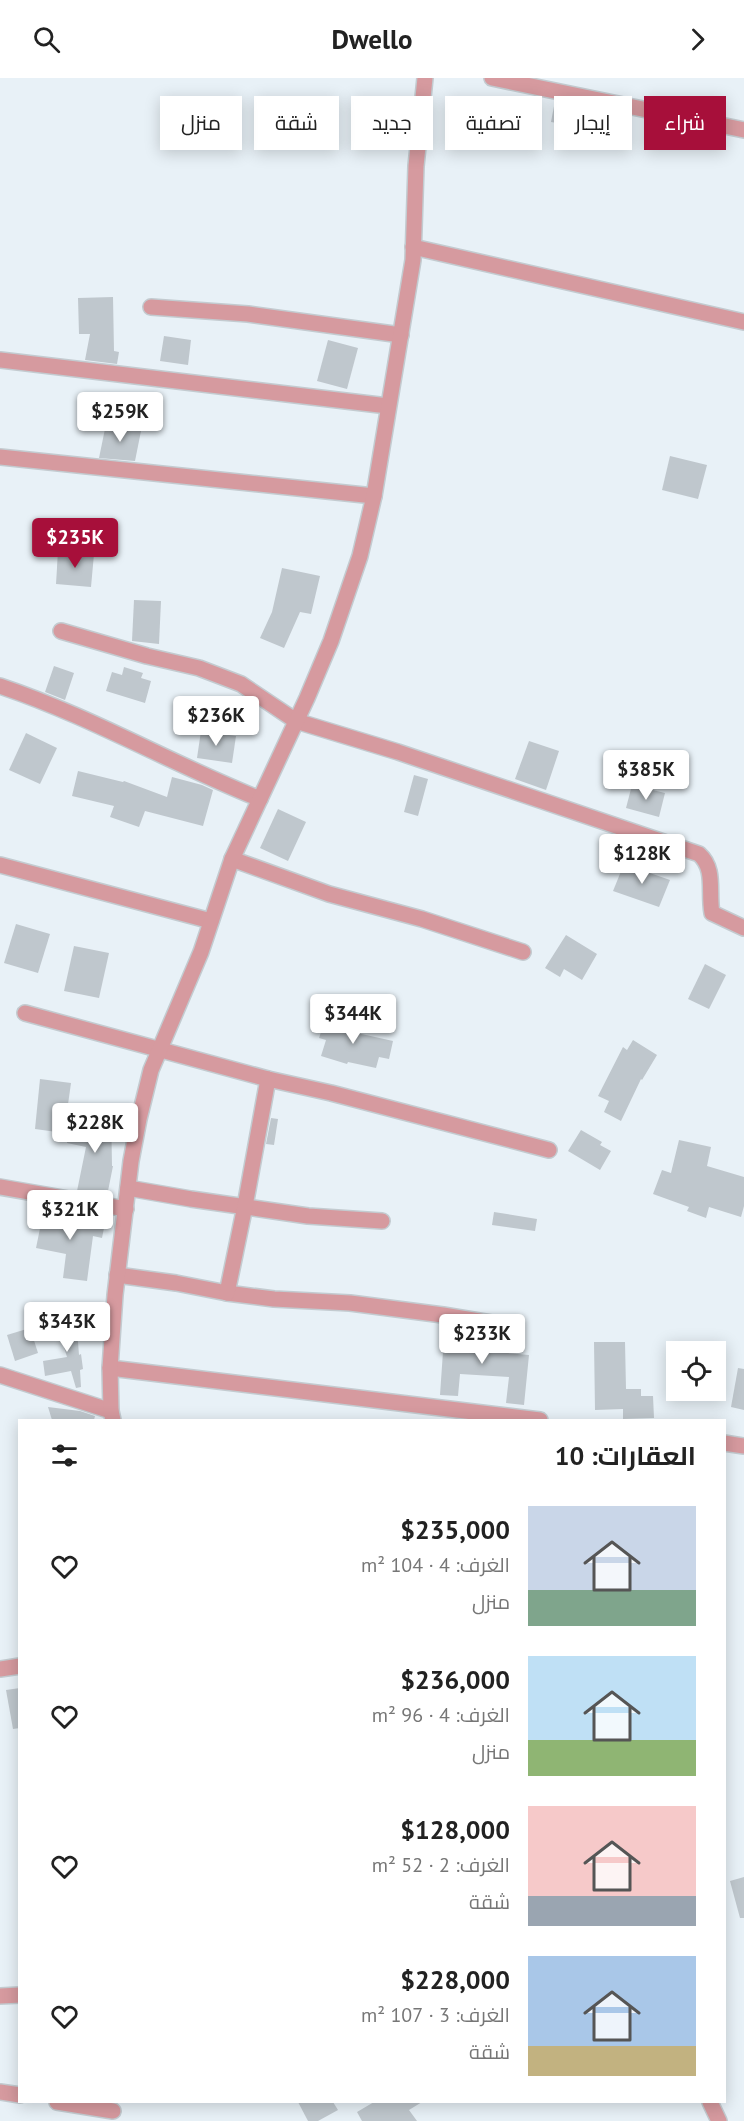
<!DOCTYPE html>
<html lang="ar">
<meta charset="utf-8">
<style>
body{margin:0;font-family:"PT Sans",Cairo,sans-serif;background:#f6f6f6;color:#222;direction:rtl;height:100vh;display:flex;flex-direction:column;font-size:22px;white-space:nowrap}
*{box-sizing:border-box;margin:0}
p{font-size:20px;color:#767676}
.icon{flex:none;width:33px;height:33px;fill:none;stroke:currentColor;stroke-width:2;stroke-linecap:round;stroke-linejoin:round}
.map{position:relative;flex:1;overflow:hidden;direction:ltr}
.panel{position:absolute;left:18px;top:1341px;width:708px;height:684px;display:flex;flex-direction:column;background:#fff;border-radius:0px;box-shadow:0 3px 15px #0003;direction:rtl}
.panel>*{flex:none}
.top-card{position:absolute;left:18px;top:18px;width:708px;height:54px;direction:rtl;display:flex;gap:12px}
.tools{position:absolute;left:666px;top:1263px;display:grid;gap:12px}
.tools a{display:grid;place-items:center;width:60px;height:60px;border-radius:0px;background:#fff;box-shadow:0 3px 15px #0003;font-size:30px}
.price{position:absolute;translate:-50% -51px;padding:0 14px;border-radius:6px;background:#fff;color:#222;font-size:20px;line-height:39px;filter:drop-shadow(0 2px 3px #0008)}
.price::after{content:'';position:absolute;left:50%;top:36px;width:18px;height:14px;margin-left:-9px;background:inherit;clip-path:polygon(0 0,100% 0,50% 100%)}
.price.current{background:#a70f3a;color:#fff}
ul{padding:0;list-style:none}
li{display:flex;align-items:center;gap:18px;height:150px;padding:0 30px}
li span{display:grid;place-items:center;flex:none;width:168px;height:120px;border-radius:0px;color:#555}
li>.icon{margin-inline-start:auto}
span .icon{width:72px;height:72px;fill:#fffc;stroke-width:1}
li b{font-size:26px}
h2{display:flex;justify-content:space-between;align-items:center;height:72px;padding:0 30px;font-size:26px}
.tag{padding:0 21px;border-radius:0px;background:#fff;box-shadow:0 3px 15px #0003;font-size:21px;line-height:54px}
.tag.current{background:#a70f3a;color:#fff}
header{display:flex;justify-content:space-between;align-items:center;height:78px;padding:0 30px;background:#fff;font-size:27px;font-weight:600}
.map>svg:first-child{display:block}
.building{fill:#bfc7cd}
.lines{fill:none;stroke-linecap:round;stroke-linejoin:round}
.minor-casing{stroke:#c3cbd0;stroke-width:18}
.minor{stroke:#d69a9f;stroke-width:15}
</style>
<header><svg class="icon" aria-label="forward" viewBox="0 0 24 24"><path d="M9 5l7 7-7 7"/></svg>Dwello<svg class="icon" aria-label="search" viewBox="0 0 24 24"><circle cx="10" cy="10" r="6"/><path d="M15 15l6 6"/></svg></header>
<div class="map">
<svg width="744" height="2043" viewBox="0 0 744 2043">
<rect width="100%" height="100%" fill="#e8f1f7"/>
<g class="building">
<path d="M555,23L595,31L592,51L551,44Z"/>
<path d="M113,219L114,273L119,274L117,286L85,282L90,256H79L78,220Z"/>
<path d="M164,258L191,262L188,287L160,283Z"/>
<path d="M328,262L358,270L347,311L317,303Z"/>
<path d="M106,346L141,353L135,383L99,380Z"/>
<path d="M670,378L707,387L698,421L662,412Z"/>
<path d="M58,473L94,476L91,509L56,506Z"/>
<path d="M282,490L320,498L311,536L300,534L284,570L260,560L272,534Z"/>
<path d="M134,522L161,523L159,566L132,563Z"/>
<path d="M54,588L74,595L65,622L45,614Z"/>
<path d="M124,589L143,595L141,600L151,603L145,625L106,613L112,594L122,597Z"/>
<path d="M201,653L236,658L232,685L197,680Z"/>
<path d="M26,655L57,670L40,706L9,692Z"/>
<path d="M529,663L559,673L546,712L515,701Z"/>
<path d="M78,693L123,704L124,703L167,719L172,699L202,707L213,712L203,748L145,733L139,749L110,739L114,728L72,718Z"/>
<path d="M414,697L428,701L418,738L404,734Z"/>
<path d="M632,707L665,715L659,739L626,730Z"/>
<path d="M278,731L306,744L288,783L260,770Z"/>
<path d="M624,786L670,802L659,829L613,813Z"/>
<path d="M16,846L50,856L38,895L4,885Z"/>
<path d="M566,857L597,876L582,902L564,891L560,899L545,890Z"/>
<path d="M74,868L109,875L99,920L64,913Z"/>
<path d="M705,886L726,897L709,931L688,921Z"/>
<path d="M326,939L359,949L357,955L393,963L389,981L379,979L376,990L348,984L347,986L321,978L326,962L319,960Z"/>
<path d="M633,962L657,977L642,1002L641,1001L621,1043L604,1034L609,1023L598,1018L623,969L627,972Z"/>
<path d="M40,1001L71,1005L64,1055L35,1051Z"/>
<path d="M98,1030H111L112,1088H113L107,1118L77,1113L86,1069L67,1065L69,1050L88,1053V1049H98Z"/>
<path d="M271,1040L278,1041L274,1067L266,1066Z"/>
<path d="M581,1052L602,1064L600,1067L611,1073L600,1092L568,1073Z"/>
<path d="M679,1062L711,1069L707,1088L744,1099V1128L741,1139L709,1129L706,1140L687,1133L689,1129L653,1116L662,1092L671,1095Z"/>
<path d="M44,1131L105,1145L102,1160L93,1158L87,1203L63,1200L66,1176L36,1170Z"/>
<path d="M494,1134L537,1141L535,1153L492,1147Z"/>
<path d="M76,1238L79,1277L81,1276L83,1291L80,1292L81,1309L76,1310L71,1293L45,1298L43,1283L67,1279L56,1244Z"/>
<path d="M30,1250L38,1275L15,1283L7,1257Z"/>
<path d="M471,1252L496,1256L495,1274L529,1277L524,1327L506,1325L509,1299L460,1296L458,1318L440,1317L444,1259L471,1261Z"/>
<path d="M594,1264H625L626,1311H641V1318H653L654,1340L623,1341V1331L595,1332Z"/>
<path d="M738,1290L744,1291V1332L731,1329Z"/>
<path d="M48,1329L80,1333L95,1338L94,1342H52Z"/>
<path d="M20,1610V1650L13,1651L6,1612Z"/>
<path d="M744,1799V1840H740L730,1803Z"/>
<path d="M298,2024H333L338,2032L318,2043H308Z"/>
<path d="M374,2024H422L409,2032L417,2043H362L357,2034Z"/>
</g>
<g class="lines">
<g class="minor-casing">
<g id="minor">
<path d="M492,0L744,52"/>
<path d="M413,169L744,244"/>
<path d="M151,229L248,236L401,257"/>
<path d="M0,282L388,328"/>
<path d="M0,379L374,418"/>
<path d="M61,553L147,578L199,590L241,606L296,643L398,674L699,776C716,791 708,814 712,835L744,850"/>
<path d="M0,608C90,638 172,686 260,721"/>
<path d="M232,781L329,816L422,841L523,874"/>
<path d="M0,787L211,843"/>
<path d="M25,935L268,1001L331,1015L549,1072"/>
<path d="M0,1109L126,1131"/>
<path d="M128,1110L191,1121L308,1138L382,1143"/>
<path d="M117,1197L176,1205L227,1215L274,1221L350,1225L443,1237L497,1246L515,1247"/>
<path d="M227,1215L245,1128L268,1001"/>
<path d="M110,1290L540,1342"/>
<path d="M0,1297L111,1333"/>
<path d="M113,1342L111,1333L110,1290L115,1217L131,1083L139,1041L151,992L201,874L232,781L307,620L331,563L360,478L374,418L413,182L416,88L425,0"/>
<path d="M724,1365L744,1368"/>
<path d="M0,1591L20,1588"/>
<path d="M0,1918L20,1917"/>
<path d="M0,2014L20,2017"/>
<path d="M57,2024L113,2033"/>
<path d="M710,2024L719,2043"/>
</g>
</g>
<use href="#minor" class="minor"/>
</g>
</svg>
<div class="tools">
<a><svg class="icon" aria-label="locate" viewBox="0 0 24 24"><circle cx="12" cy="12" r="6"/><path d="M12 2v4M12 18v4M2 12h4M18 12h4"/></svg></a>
</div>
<b class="price" style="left:120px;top:365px">$259K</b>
<b class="price current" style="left:75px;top:491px">$235K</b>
<b class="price" style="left:216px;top:669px">$236K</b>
<b class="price" style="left:646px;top:723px">$385K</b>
<b class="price" style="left:642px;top:807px">$128K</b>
<b class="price" style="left:353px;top:967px">$344K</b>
<b class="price" style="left:95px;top:1076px">$228K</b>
<b class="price" style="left:70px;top:1163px">$321K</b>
<b class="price" style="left:67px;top:1275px">$343K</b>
<b class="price" style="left:482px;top:1287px">$233K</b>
<div class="top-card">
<a class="tag current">شراء</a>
<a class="tag">إيجار</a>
<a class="tag">تصفية</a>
<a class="tag">جديد</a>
<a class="tag">شقة</a>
<a class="tag">منزل</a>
</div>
<section class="panel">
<h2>العقارات: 10<svg class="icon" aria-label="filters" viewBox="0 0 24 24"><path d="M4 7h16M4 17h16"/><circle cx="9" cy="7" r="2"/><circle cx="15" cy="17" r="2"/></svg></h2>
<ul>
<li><span style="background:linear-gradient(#c9d6e8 70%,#7fa58c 0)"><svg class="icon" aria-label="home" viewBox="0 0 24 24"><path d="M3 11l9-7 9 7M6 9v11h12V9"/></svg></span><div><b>$235,000</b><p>الغرف: 4 · 104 m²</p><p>منزل</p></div><svg class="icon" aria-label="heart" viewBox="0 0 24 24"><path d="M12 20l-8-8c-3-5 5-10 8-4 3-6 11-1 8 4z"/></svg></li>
<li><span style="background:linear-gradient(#bfe0f5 70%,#8fb573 0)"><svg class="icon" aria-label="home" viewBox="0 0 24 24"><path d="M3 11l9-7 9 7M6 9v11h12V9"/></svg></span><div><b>$236,000</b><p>الغرف: 4 · 96 m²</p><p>منزل</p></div><svg class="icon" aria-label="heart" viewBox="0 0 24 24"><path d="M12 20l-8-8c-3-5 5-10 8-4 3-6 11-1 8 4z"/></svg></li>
<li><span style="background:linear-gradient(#f6c9c9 75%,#9aa5b1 0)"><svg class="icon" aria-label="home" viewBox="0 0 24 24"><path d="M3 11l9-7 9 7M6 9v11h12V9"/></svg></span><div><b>$128,000</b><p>الغرف: 2 · 52 m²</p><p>شقة</p></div><svg class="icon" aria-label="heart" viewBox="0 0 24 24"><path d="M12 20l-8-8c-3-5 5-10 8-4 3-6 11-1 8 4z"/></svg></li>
<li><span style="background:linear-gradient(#a9c7e8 75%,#c2b280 0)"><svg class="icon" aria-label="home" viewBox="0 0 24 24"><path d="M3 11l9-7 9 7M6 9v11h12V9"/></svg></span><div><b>$228,000</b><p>الغرف: 3 · 107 m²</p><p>شقة</p></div><svg class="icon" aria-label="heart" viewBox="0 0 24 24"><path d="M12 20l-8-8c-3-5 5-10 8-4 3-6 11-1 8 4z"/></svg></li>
</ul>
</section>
</div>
